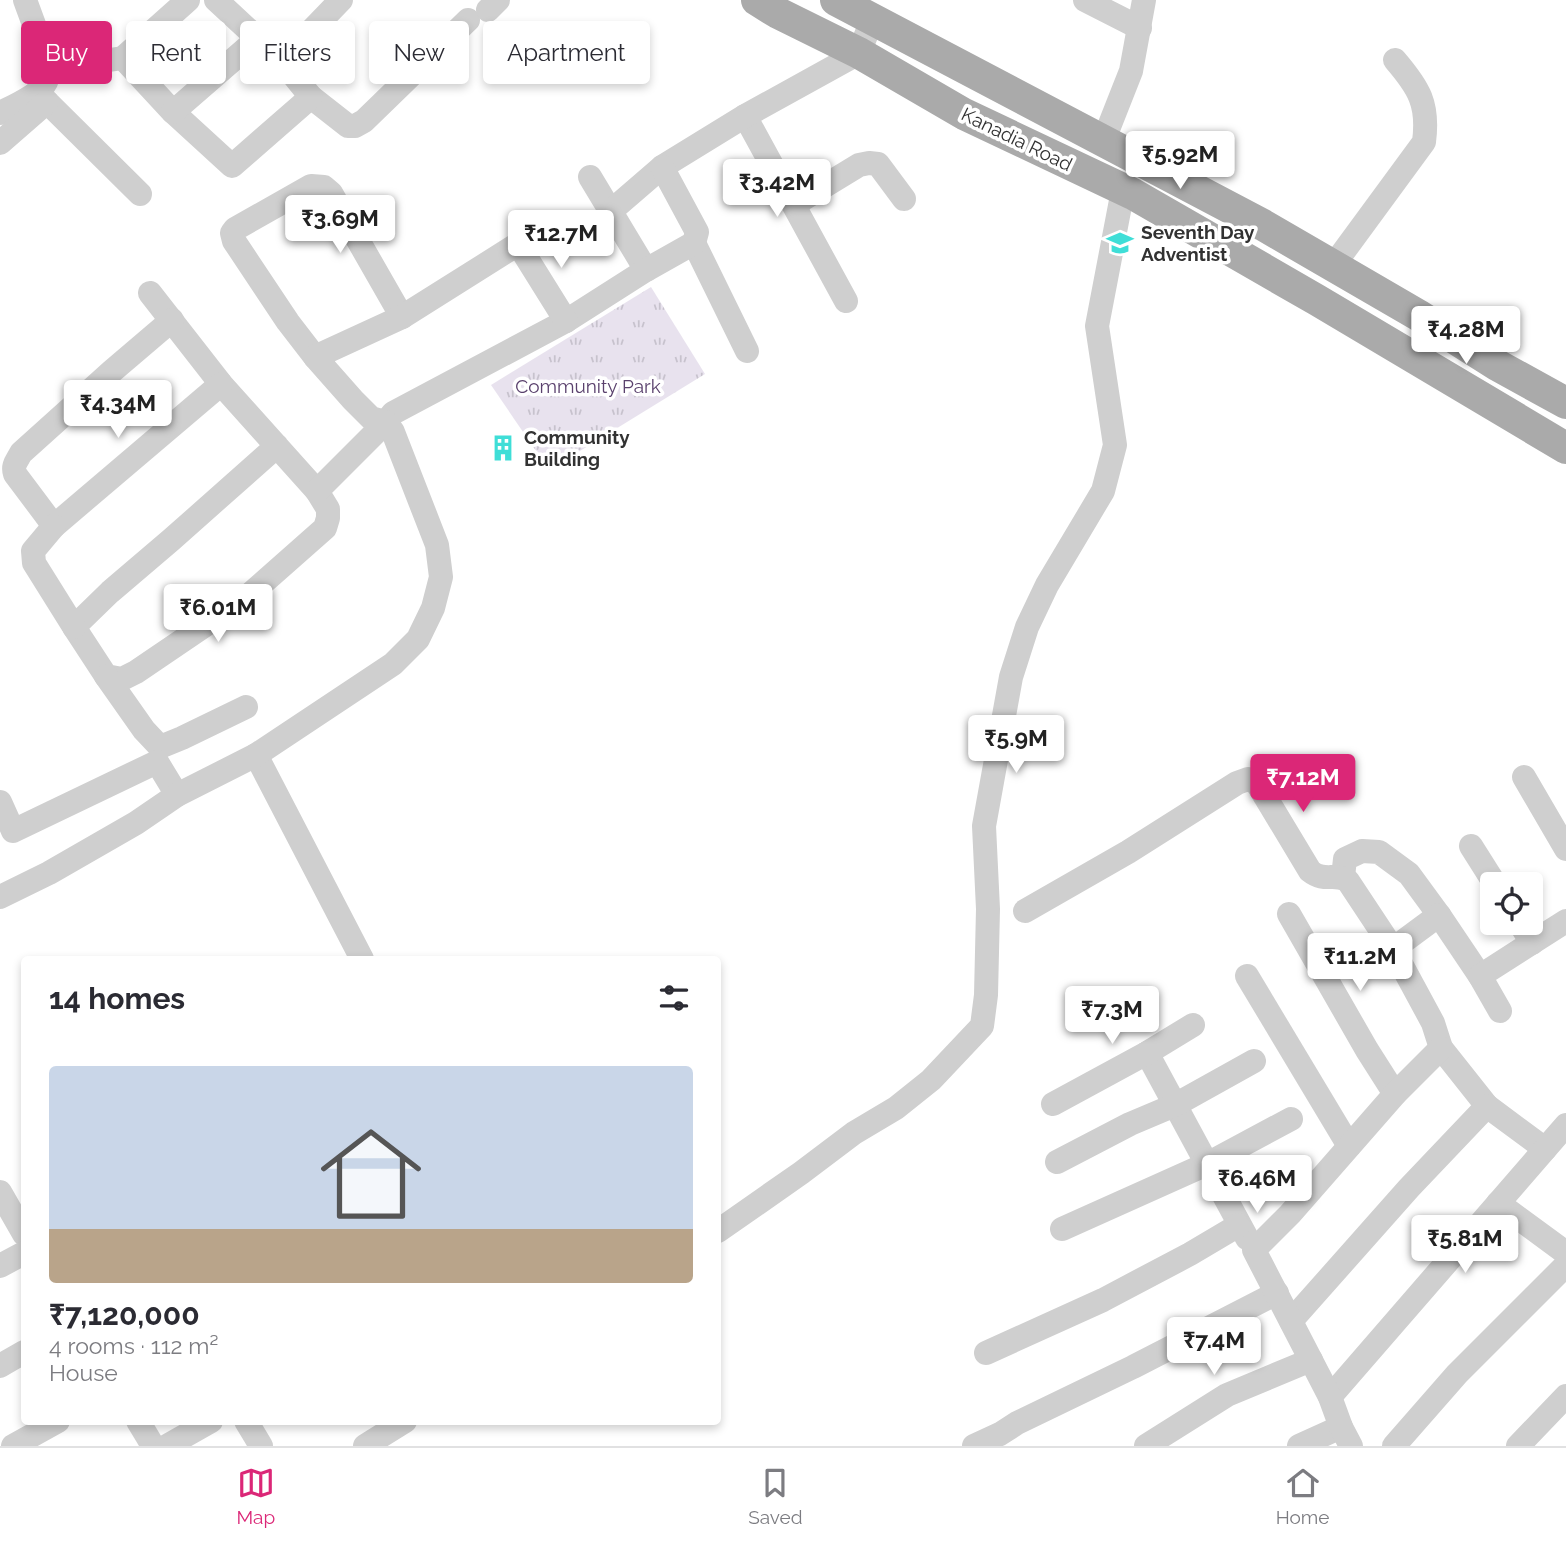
<!DOCTYPE html>
<meta charset="utf-8">
<style>
body{margin:0;font-family:Raleway,sans-serif;background:#f7f7f7;color:#2b2b33;height:100vh;display:flex;flex-direction:column;font-size:26px;white-space:nowrap}
*{box-sizing:border-box;margin:0}
p{font-size:23px;color:#7c7c81}
.icon{flex:none;width:38px;height:38px;fill:none;stroke:currentColor;stroke-width:2;stroke-linecap:round;stroke-linejoin:round}
.map{position:relative;flex:1;overflow:hidden}
.panel{position:absolute;left:21px;top:956px;width:700px;height:469px;display:flex;flex-direction:column;background:#fff;border-radius:7px;box-shadow:0 4px 10px #0003}
.panel>*{flex:none}
.top-card{position:absolute;left:21px;top:21px;width:700px;height:63px;display:flex;gap:14px}
.controls{position:absolute;left:1480px;top:872px;display:grid;gap:14px}
.controls a{display:grid;place-items:center;width:63px;height:63px;border-radius:7px;background:#fff;box-shadow:0 4px 10px #0003;font-size:35px}
.price{position:absolute;translate:-50% -60px;padding:0 16px;border-radius:7px;background:#fff;color:#222;font-size:23px;line-height:46px;filter:drop-shadow(0 2px 4px #0008)}
.price::after{content:'';position:absolute;left:50%;top:42px;width:21px;height:16px;margin-left:-10px;background:inherit;clip-path:polygon(0 0,100% 0,50% 100%)}
.price.current{background:#db2777;color:#fff}
ul{padding:0;list-style:none}
li{display:grid;align-content:center;gap:14px;height:371px;padding:0 28px}
li+li{border-top:2px solid #e1e1e2}
li span{display:grid;place-items:center;height:217px;border-radius:7px;color:#555}
li>.icon{margin-inline-start:auto}
span .icon{width:126px;height:126px;fill:#fffc;stroke-width:1}
li b{font-size:30px}
h2{display:flex;justify-content:space-between;align-items:center;height:84px;padding:0 28px;font-size:30px}
.tag{padding:0 24px;border-radius:7px;background:#fff;box-shadow:0 4px 10px #0003;font-size:24px;line-height:63px}
.tag.current{background:#db2777;color:#fff}
.dock{display:flex;justify-content:space-around;align-items:center;height:98px;border-top:2px solid #e1e1e2;background:#fff;font-size:19px;color:#7c7c81}
.dock a{display:grid;justify-items:center;gap:4px}
.dock .current{color:#db2777}
.map>svg:first-child{display:block}
.grass{fill:url(#grass-tufts)}
.lines{fill:none;stroke-linecap:round;stroke-linejoin:round}
.minor{stroke:#cfcfcf;stroke-width:24}
.major{stroke:#aaa;stroke-width:32}
.labels{text-anchor:middle;dominant-baseline:central;stroke-width:7;stroke-linejoin:round;paint-order:stroke}
.street-label{font-size:19px;fill:#323232;stroke:#fff}
.poi-label{font-size:19px;font-weight:bold;fill:#323232;stroke:#fff;text-anchor:start}
.park-label{font-size:19px;fill:#5a416d;stroke:#fff}
</style>
<div class="map">
<svg width="1566" height="1446" viewBox="0 0 1566 1446">
<defs>
<pattern id="grass-tufts" width="24" height="20" patternUnits="userSpaceOnUse" patternTransform="scale(1.75)"><rect width="24" height="20" fill="#e8e2ee"/><path d="M3 7l-1-3M5 7V3M7 7l1-3M15 17l-1-3M17 17v-4M19 17l1-3" fill="none" stroke="#c7c2cd"/></pattern>
</defs>
<rect width="100%" height="100%" fill="#fff"/>
<path class="grass" d="M651,287L705,374L549,470L491,385Z"/>
<g class="lines">
<g class="minor">
<path d="M216,0L282,61L311,97L348,126H355L364,121L468,20"/>
<path d="M1085,0L1140,28"/>
<path d="M488,10L498,0"/>
<path d="M123,58L188,0"/>
<path d="M282,61L341,0"/>
<path d="M48,69L123,58L173,112L232,166L311,97"/>
<path d="M37,92L140,194"/>
<path d="M173,112L257,39"/>
<path d="M0,113C12,107 40,95 46,82C49,75 48,67 47,60L25,0"/>
<path d="M745,116L846,301"/>
<path d="M1103,142L1131,71L1144,0"/>
<path d="M0,143L47,102"/>
<path d="M590,177L646,270"/>
<path d="M795,204L859,165L869,163L878,164L904,199"/>
<path d="M611,211L662,167L745,116L859,53L872,20"/>
<path d="M694,243L747,351"/>
<path d="M1333,266L1424,142C1429,104 1419,88 1395,60"/>
<path d="M150,293L221,384L317,491L328,509V518L325,528L248,596L136,672L122,679L106,676L74,627L110,592L171,540L277,446"/>
<path d="M172,320L111,372L21,453C17,461 12,465 15,474L54,526L221,384"/>
<path d="M315,357L288,322L234,241L232,233L235,229L311,186L324,187L331,193L402,317"/>
<path d="M317,491L386,422L393,413L566,321L646,270L694,243L697,232L662,167"/>
<path d="M54,526L33,551L34,563L74,627"/>
<path d="M106,676L144,730L160,747L182,738L246,707"/>
<path d="M256,755L362,959"/>
<path d="M1524,777L1566,849"/>
<path d="M0,802L13,831L157,762L177,795"/>
<path d="M1471,846L1495,884"/>
<path d="M1343,877L1345,859L1362,851L1379,852L1409,874L1439,915L1480,976L1500,1011"/>
<path d="M0,897L49,873L136,823L177,795L256,755L393,664L418,639L433,608L441,577L437,545L393,432L386,422L371,418L353,400L315,357L402,317L518,244L566,321"/>
<path d="M1025,911L1128,852L1237,783L1248,779L1257,783L1310,871C1325,883 1335,872 1348,881L1393,949L1433,1023L1441,1048L1487,1106"/>
<path d="M1289,914L1367,1050L1395,1094"/>
<path d="M1519,922L1532,943"/>
<path d="M1393,949L1439,915"/>
<path d="M1247,976L1349,1146"/>
<path d="M1480,976L1566,921"/>
<path d="M1147,1053L1247,1238"/>
<path d="M1053,1104L1147,1053L1193,1025"/>
<path d="M1057,1162L1130,1124L1175,1105L1254,1061"/>
<path d="M0,1192L24,1234"/>
<path d="M1498,1203L1566,1253"/>
<path d="M1062,1229L1207,1164L1291,1119"/>
<path d="M718,1231L801,1173L854,1133L896,1108L931,1080L982,1026L986,995L988,909L984,826L1011,677L1027,627L1047,585L1103,491L1115,445L1097,326L1123,190"/>
<path d="M0,1266L24,1253"/>
<path d="M1291,1321L1409,1188L1487,1106L1545,1149"/>
<path d="M986,1353L1103,1300L1190,1254L1239,1225"/>
<path d="M0,1366L24,1352"/>
<path d="M1330,1397L1566,1125"/>
<path d="M138,1421L153,1446"/>
<path d="M246,1421L261,1446"/>
<path d="M13,1446L58,1421"/>
<path d="M167,1446L211,1421"/>
<path d="M365,1446L405,1421"/>
<path d="M974,1446L1000,1434L1017,1423L1133,1367L1277,1293"/>
<path d="M1146,1446L1227,1395L1311,1360"/>
<path d="M1299,1446L1341,1427"/>
<path d="M1351,1446L1341,1427L1330,1397L1254,1250L1290,1214L1395,1094L1441,1048"/>
<path d="M1394,1446L1457,1374L1566,1265"/>
<path d="M1518,1446L1566,1396"/>
</g>
<g class="major">
<path d="M757,0L778,13L859,53L964,114L1133,194L1317,300L1566,448"/>
<path d="M836,0L1263,225L1418,315L1497,365L1566,403"/>
</g>
</g>
<defs>
<g id="school-bare" transform="scale(2.1)"><path d="M0-5L7-2L0 1L-7-2ZM-4 1L0 2.5L4 1V4Q0 6-4 4Z" fill="#3fded7" stroke="#fff" stroke-width="2.5" paint-order="stroke"/></g>
<g id="building-bare" transform="scale(2.1)"><path d="M-4-6H4V6H1V3H-1V6H-4ZM-2.5-4.3h1.7v1.8h-1.7ZM.8-4.3h1.7v1.8H.8ZM-2.5-1h1.7V.8h-1.7ZM.8-1h1.7V.8H.8Z" fill="#3fded7" stroke="#fff" stroke-width="2.5" paint-order="stroke"/></g>
</defs>
<g fill-rule="evenodd">
<use href="#school-bare" x="1120" y="243"/>
<use href="#building-bare" x="503" y="448"/>
</g>
<g class="labels">
<g class="street-label">
<text transform="translate(1017 139) rotate(26)">Kanadia Road</text>
</g>
<g class="poi-label">
<text x="1141" y="232">Seventh Day<tspan x="1141" dy="22">Adventist</tspan></text>
<text x="524" y="437">Community<tspan x="524" dy="22">Building</tspan></text>
</g>
<g class="park-label">
<text x="588" y="386">Community Park</text>
</g>
</g>
</svg>
<div class="controls">
<a><svg class="icon" aria-label="locate" viewBox="0 0 24 24"><circle cx="12" cy="12" r="6"/><path d="M12 2v4M12 18v4M2 12h4M18 12h4"/></svg></a>
</div>
<b class="price" style="left:1180px;top:191px">₹5.92M</b>
<b class="price" style="left:777px;top:219px">₹3.42M</b>
<b class="price" style="left:340px;top:255px">₹3.69M</b>
<b class="price" style="left:561px;top:270px">₹12.7M</b>
<b class="price" style="left:1466px;top:366px">₹4.28M</b>
<b class="price" style="left:118px;top:440px">₹4.34M</b>
<b class="price" style="left:218px;top:644px">₹6.01M</b>
<b class="price" style="left:1016px;top:775px">₹5.9M</b>
<b class="price current" style="left:1303px;top:814px">₹7.12M</b>
<b class="price" style="left:1360px;top:993px">₹11.2M</b>
<b class="price" style="left:1112px;top:1046px">₹7.3M</b>
<b class="price" style="left:1257px;top:1215px">₹6.46M</b>
<b class="price" style="left:1465px;top:1275px">₹5.81M</b>
<b class="price" style="left:1214px;top:1377px">₹7.4M</b>
<div class="top-card">
<a class="tag current">Buy</a>
<a class="tag">Rent</a>
<a class="tag">Filters</a>
<a class="tag">New</a>
<a class="tag">Apartment</a>
</div>
<section class="panel">
<h2>14 homes<svg class="icon" aria-label="filters" viewBox="0 0 24 24"><path d="M4 7h16M4 17h16"/><circle cx="9" cy="7" r="2"/><circle cx="15" cy="17" r="2"/></svg></h2>
<ul>
<li><span style="background:linear-gradient(#c9d6e8 75%,#b9a48a 0)"><svg class="icon" aria-label="home" viewBox="0 0 24 24"><path d="M3 11l9-7 9 7M6 9v11h12V9"/></svg></span><div><b>₹7,120,000</b><p>4 rooms · 112 m²</p><p>House</p></div></li>
</ul>
</section>
</div>
<nav class="dock">
<a class="current"><svg class="icon" aria-label="map" viewBox="0 0 24 24"><path d="M3 6l6-2 6 2 6-2v14l-6 2-6-2-6 2zM9 4v14M15 6v14"/></svg>Map</a>
<a><svg class="icon" aria-label="saved" viewBox="0 0 24 24"><path d="M7 4h10v16l-5-4-5 4z"/></svg>Saved</a>
<a><svg class="icon" aria-label="home" viewBox="0 0 24 24"><path d="M3 11l9-7 9 7M6 9v11h12V9"/></svg>Home</a>
</nav>
